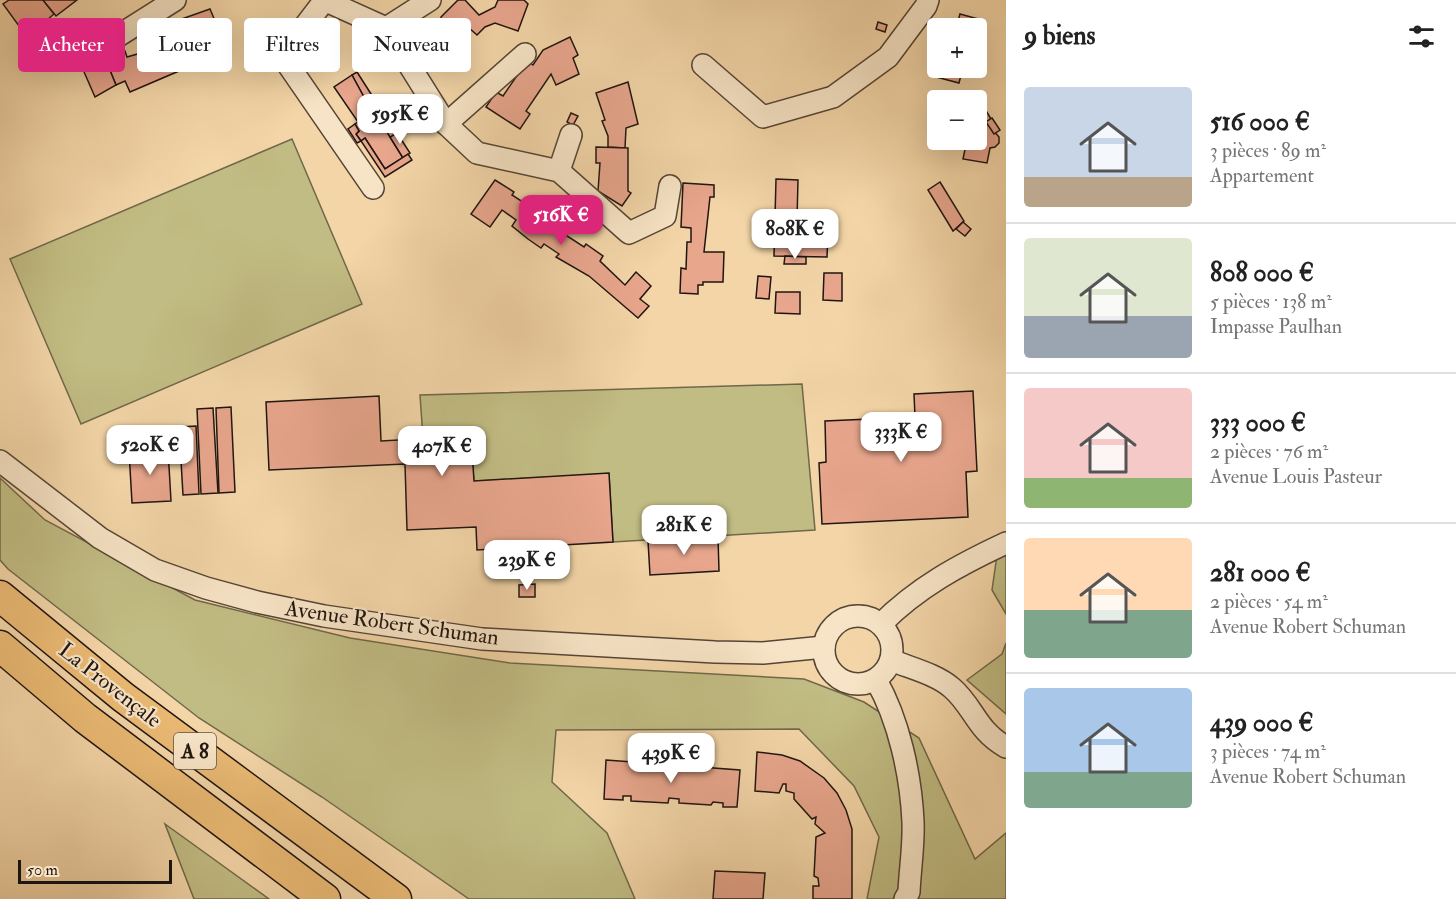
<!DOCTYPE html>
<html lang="fr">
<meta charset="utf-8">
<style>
body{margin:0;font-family:"IM FELL Double Pica",serif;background:#f2f2f2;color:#222;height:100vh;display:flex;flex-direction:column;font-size:22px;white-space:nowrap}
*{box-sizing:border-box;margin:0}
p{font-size:20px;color:#767676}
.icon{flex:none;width:33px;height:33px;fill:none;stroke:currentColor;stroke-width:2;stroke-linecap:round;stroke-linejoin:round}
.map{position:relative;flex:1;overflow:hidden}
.side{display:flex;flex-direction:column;background:#fff;width:450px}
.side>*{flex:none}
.hud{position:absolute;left:18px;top:18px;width:570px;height:54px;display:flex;gap:12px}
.buttons{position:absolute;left:927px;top:18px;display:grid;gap:12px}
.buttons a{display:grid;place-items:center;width:60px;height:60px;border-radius:6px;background:#fff;box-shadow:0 6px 24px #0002;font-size:30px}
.scale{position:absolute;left:18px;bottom:15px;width:154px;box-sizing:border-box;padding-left:6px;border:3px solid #201510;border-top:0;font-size:16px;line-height:21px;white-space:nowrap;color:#201510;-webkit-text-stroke:4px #f7e4c6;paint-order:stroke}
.price{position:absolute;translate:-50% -51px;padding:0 14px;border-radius:12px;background:#fff;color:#222;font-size:20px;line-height:39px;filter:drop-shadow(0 2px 3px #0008)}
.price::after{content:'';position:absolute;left:50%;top:36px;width:18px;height:14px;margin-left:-9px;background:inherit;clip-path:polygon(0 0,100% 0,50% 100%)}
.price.selected{background:#db2777;color:#fff}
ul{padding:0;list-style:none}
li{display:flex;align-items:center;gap:18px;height:150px;padding:0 18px}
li+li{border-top:2px solid #e0e0e0}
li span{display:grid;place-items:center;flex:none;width:168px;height:120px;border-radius:6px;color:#555}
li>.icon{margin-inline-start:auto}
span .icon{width:72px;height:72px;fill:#fffc;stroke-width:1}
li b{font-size:26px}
h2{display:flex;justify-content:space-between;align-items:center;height:72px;padding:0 18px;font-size:26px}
.chip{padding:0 21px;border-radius:6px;background:#fff;box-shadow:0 6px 24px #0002;font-size:21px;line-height:54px}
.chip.selected{background:#db2777;color:#fff}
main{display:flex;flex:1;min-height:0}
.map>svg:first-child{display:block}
.green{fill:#c1bc83;stroke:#70684a;stroke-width:1.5}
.building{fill:#e8a68d;stroke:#201510;stroke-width:1.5}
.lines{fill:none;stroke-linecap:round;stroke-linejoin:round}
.minor-casing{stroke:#554536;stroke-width:24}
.highway-casing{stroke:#201510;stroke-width:33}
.minor{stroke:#f7e4c6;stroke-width:21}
.highway{stroke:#eaba74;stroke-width:30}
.labels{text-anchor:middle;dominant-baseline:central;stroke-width:4.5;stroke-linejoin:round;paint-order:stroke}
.shield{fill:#f7e4c6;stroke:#605347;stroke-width:1.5}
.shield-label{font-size:21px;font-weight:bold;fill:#201510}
.street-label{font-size:22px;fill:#201510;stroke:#f7e4c6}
</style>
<main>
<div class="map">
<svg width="1006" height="899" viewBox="0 0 1006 899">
<rect width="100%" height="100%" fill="#f3d5a7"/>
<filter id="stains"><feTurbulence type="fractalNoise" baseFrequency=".00333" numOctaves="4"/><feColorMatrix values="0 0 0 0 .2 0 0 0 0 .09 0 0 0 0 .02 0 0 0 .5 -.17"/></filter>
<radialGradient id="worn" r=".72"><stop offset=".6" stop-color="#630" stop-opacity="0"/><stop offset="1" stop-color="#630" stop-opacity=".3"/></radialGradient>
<g class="green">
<path d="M292,139L362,304L81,424L10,259Z"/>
<path d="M802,384L815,530L613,542L609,474L474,481L471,436L423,438L420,395Z"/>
<path d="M0,478L45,520L195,600L350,638L510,663L804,679L864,702L919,738L975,859L1006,833V899H867L879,837L854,786L799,729L556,730L552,782L607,833L635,899H469L322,797L199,718L8,569L0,560Z"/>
<path d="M1006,551V614L992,590L997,555Z"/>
<path d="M1006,643V714L967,680L1002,654Z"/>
<path d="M165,824L269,899H194Z"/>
</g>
<g class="building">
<path d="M9,0H43L54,14L27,37L3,4Z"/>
<path d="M43,0H77L56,16Z"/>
<path d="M458,0H465L479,15L495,7L498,0H524L528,4L518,31L495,23L485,27L477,35L469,28L461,35L463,52L444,54L441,17Z"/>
<path d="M210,9L221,35L212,39L214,46L191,56L176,21Z"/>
<path d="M960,14L982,20L976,38V28H956Z"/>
<path d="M878,22L887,25L885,32L876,29Z"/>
<path d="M180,29L191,56L173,66L172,63L158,68L150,47L164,41L165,44L173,41L170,33Z"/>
<path d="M570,37L578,55L573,58L579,74L556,85L551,74L526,111L530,114L520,129L486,107L496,92L503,96L527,61L533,65L543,50Z"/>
<path d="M151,50L158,68L183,62L186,68L130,92L125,81L116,85L104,56L125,51L127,57Z"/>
<path d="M104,56L116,85L95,97L81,65Z"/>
<path d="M939,68H963L961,75Z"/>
<path d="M938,69L961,75L959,83L936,77Z"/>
<path d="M357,72L380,108L372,112L352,75Z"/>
<path d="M352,75L372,112L358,122L334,87Z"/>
<path d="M628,82L638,124L626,128L625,148L608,147V136L602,121L605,120L596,93Z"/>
<path d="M985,109L991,119L986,122L999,137V143L995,147L990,148L987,163L963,159L967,140H976V126L979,124L976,114Z"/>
<path d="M374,111L403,158L385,169L365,138L361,141L356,134L359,131L355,124Z"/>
<path d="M571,113L578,116L573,125L567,122Z"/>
<path d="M383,115L389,125L385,128L378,118Z"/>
<path d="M992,118L1000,130L994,134L986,122Z"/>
<path d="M355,124L359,131L356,134L361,141L357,143L348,129Z"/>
<path d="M397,133L410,153L403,158L390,137Z"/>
<path d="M365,138L385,169L408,154L412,160L385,177L361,141Z"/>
<path d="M596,147L628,148V191L631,193L622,206L598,191L600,163H596Z"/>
<path d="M776,179L798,180L797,220H803L802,232L828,233L827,257L774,256Z"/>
<path d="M495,180L514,192L512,195L526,204L524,208L584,247L586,244L603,256L600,261L625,285L636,272L651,286L640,299L649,306L638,318L589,276L556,257L559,254L544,244L541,248L528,239L512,226L516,220L502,210L490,227L471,214Z"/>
<path d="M940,182L964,221L953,231L928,190Z"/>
<path d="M683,183L714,185V197H710L704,252H724L723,282H703V285H698V294L680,293L681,268L686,269L687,242H691V228L681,227Z"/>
<path d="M963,222L971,229L965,236L956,229Z"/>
<path d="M785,256L806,257V264H784Z"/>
<path d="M824,273H842V301L823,300Z"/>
<path d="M758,276L771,277L769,299L756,298Z"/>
<path d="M776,292H800V314L775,313Z"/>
<path d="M973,391L977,471L966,472L968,517L822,524L819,463L826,462L825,421L915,417L914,394Z"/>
<path d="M379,396L381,441L471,436L474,481L609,473L613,542L477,550L476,527L407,530L405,464L269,470L266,402Z"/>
<path d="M231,407L235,492L219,493L216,408Z"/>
<path d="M213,408L218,493L201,494L197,409Z"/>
<path d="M196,426L199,494L183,495L179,427Z"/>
<path d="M168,449L171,501L132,503L129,451Z"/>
<path d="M718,537L719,571L650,575L648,541Z"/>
<path d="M535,584V597H519V585Z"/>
<path d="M757,752L782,755L800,761L824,778L837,793L846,810L852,829V899H813V886H819L818,878L814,876L816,837L825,833L815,824L816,817L812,819L794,799V793L786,791V784H783L779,793L755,791Z"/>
<path d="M606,760L740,770L737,807H723V803L713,802L711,805L679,803V799L669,798L668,803L631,801V796H623V800L604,799Z"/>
<path d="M715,871L765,873L763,899H713Z"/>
</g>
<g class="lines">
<g class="minor-casing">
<g id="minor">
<path d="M324,0L386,28L430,0"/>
<path d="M324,1L282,56L373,188"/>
<path d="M386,28L446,124L477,153L559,171L629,233L665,216L670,186"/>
<path d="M107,43L175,0"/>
<path d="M703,65L763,117L833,97L888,57L926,6L928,0"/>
<path d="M446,124L525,54"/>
<path d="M559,171L571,135"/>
<path d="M0,461L100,538L155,570L206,588L257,602L324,616L482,639L715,652L763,653L824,647"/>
<circle cx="858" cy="650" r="34"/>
<path d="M881,624C918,587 959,565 1006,543"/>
<path d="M891,660C910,668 936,674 952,688C974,707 976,730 1006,747"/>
<path d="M876,680C899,720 911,776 913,822C914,845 910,869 909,892L905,899"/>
</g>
</g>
<g class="highway-casing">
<g id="highway">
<path d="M0,596L123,697L396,899"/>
<path d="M0,646L85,718L325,899"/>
</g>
</g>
<use href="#minor" class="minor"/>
<use href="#highway" class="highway"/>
</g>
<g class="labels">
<rect class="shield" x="174" y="733" width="42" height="36" rx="4.5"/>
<g class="shield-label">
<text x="195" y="751">A 8</text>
</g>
<g class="street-label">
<text transform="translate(392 623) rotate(8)">Avenue Robert Schuman</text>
<text transform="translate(110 685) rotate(38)">La Provençale</text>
</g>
</g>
<rect width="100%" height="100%" filter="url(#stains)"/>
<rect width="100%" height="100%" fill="url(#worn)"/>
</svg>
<div class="buttons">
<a>+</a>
<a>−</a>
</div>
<div class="scale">50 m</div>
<b class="price" style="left:400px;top:145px">595K €</b>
<b class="price selected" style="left:561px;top:246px">516K €</b>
<b class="price" style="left:795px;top:260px">808K €</b>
<b class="price" style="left:901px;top:463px">333K €</b>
<b class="price" style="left:150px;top:476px">520K €</b>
<b class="price" style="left:442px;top:477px">407K €</b>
<b class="price" style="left:684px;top:556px">281K €</b>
<b class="price" style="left:527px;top:591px">239K €</b>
<b class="price" style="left:671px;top:784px">439K €</b>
<div class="hud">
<a class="chip selected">Acheter</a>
<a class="chip">Louer</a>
<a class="chip">Filtres</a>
<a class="chip">Nouveau</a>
</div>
</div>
<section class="side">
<h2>9 biens<svg class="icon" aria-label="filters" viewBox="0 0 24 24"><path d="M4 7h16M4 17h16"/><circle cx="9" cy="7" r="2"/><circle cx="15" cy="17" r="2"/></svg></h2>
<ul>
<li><span style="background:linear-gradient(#c9d6e8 75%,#b9a48a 0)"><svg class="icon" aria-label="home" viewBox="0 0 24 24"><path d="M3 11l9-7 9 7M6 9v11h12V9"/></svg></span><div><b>516 000 €</b><p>3 pièces · 89 m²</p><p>Appartement</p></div></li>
<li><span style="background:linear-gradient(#dfe7d0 65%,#9aa5b1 0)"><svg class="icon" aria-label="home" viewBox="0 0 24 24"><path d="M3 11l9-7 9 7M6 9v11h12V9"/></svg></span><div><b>808 000 €</b><p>5 pièces · 138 m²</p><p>Impasse Paulhan</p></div></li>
<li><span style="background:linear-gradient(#f6c9c9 75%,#8fb573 0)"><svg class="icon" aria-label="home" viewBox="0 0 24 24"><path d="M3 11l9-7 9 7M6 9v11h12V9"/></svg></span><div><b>333 000 €</b><p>2 pièces · 76 m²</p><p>Avenue Louis Pasteur</p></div></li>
<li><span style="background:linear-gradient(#ffd9b3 60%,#7fa58c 0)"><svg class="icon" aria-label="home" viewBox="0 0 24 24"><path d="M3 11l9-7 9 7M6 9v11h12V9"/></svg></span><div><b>281 000 €</b><p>2 pièces · 54 m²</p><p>Avenue Robert Schuman</p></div></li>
<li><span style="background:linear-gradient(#a9c7e8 70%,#7fa58c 0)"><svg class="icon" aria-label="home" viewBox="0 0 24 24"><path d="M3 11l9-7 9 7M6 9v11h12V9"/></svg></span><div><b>439 000 €</b><p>3 pièces · 74 m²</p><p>Avenue Robert Schuman</p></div></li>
</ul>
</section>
</main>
